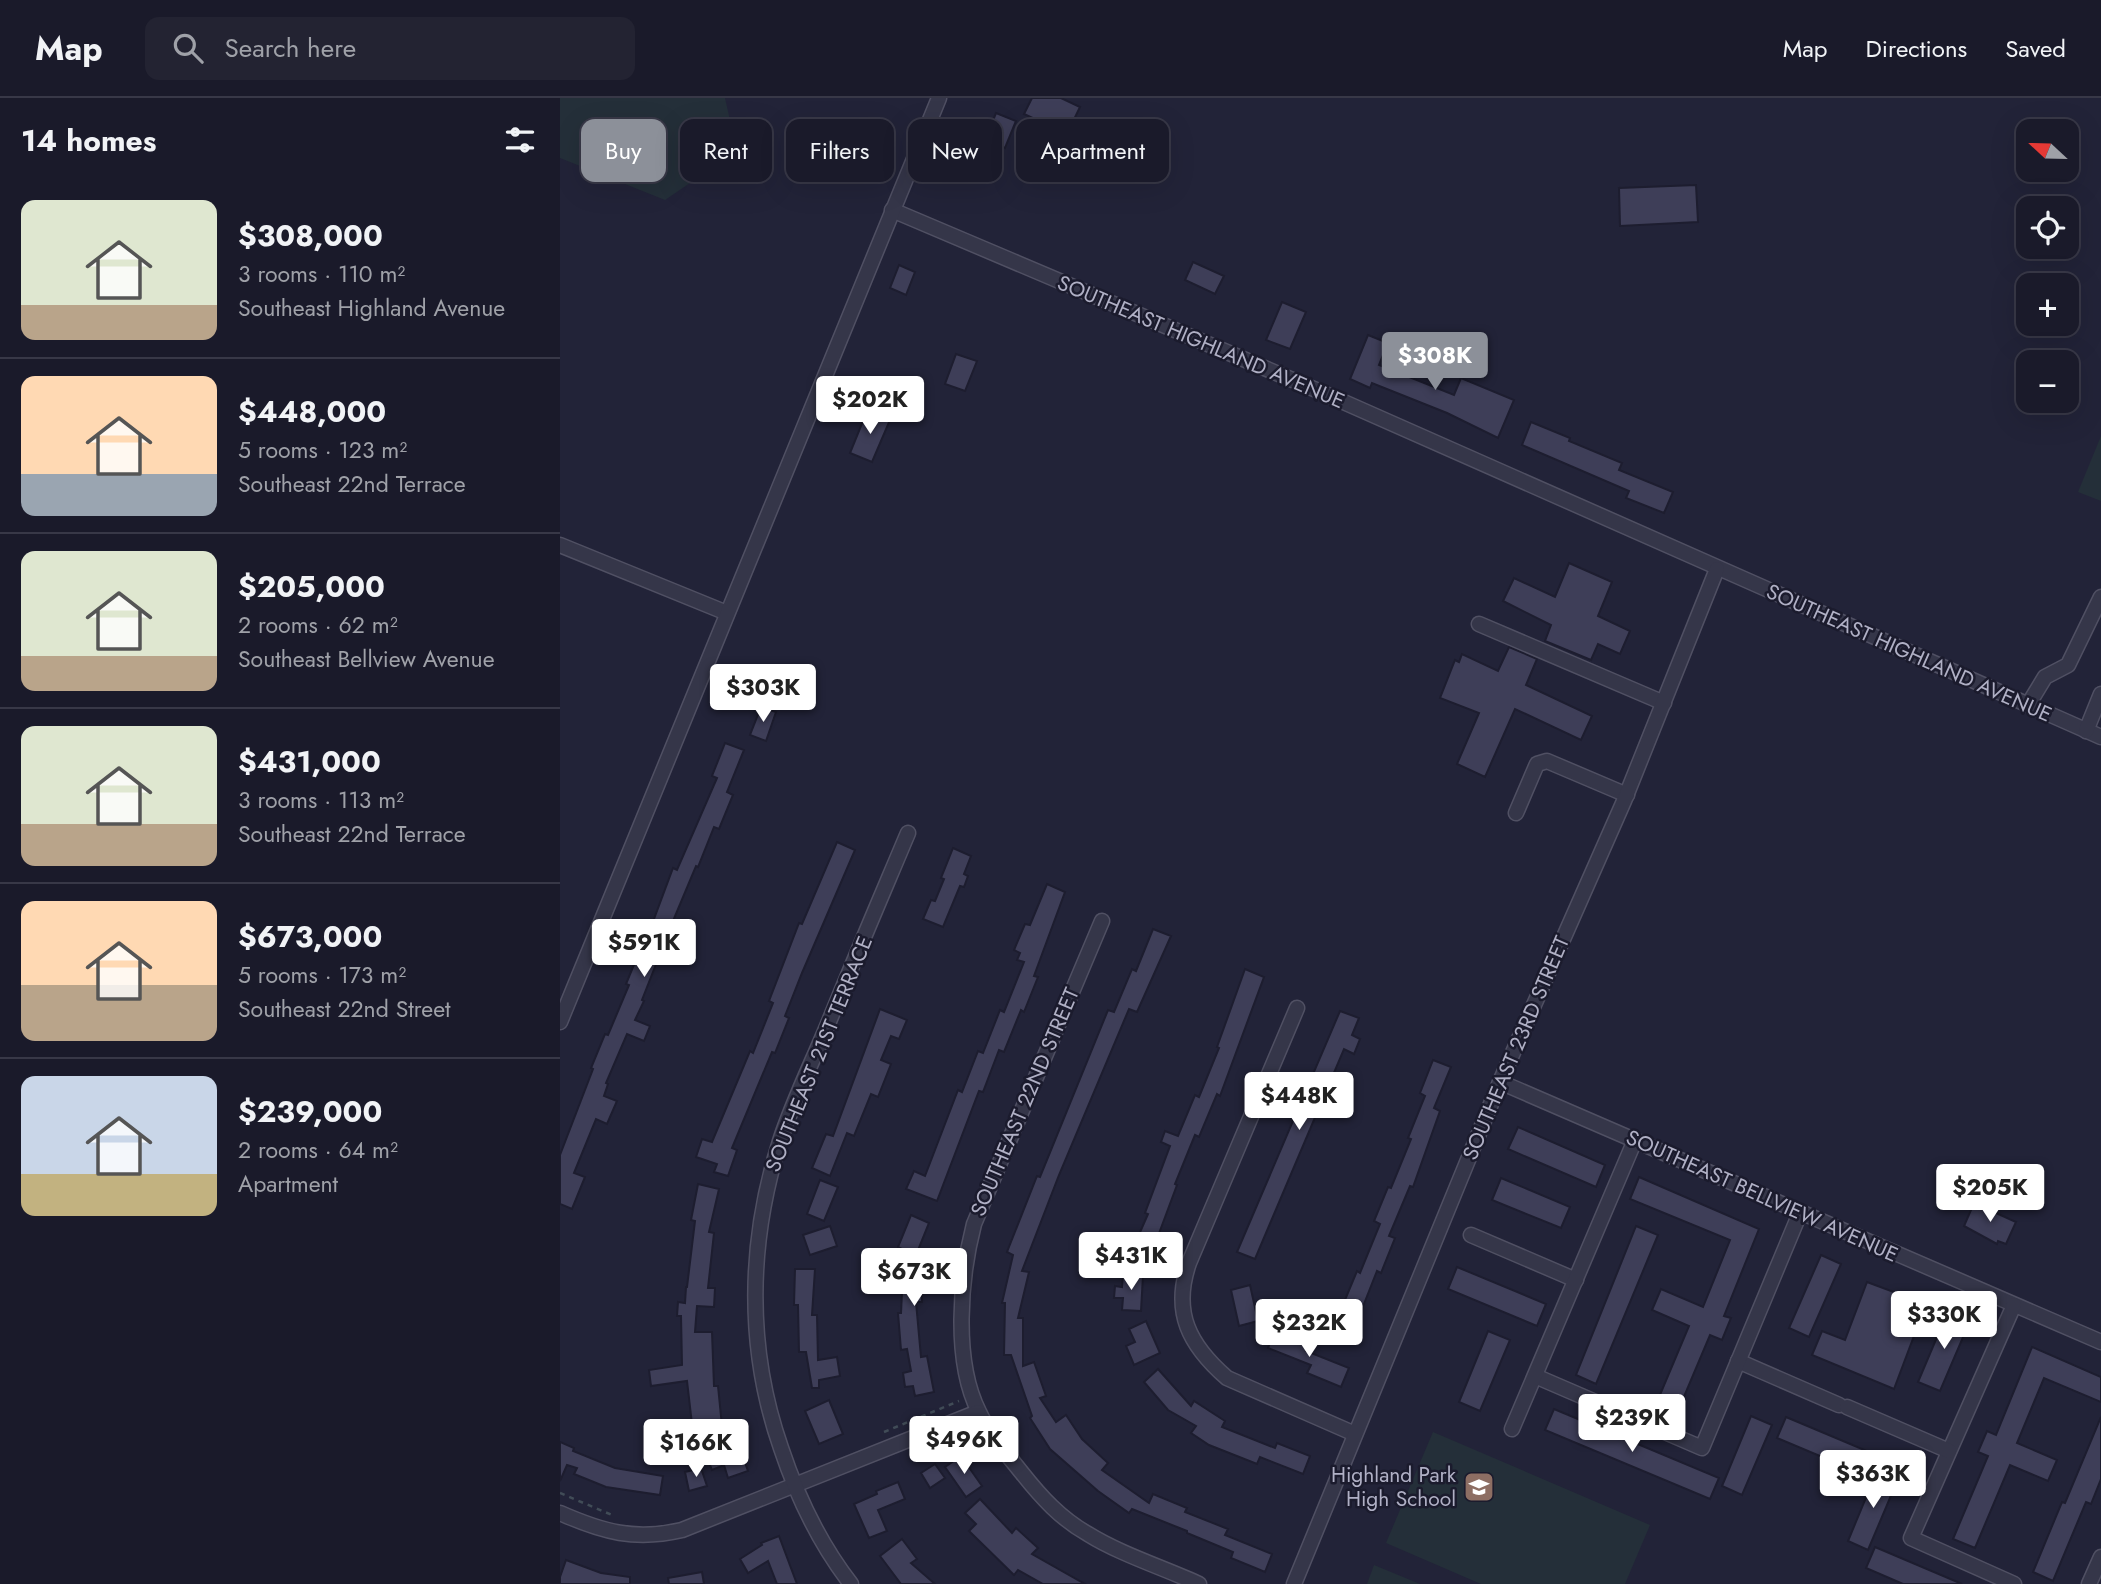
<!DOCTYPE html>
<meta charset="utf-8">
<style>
body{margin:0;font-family:Jost,sans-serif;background:#232332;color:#f1f3f6;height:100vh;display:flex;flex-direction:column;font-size:26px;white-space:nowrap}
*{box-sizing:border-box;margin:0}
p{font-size:23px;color:#9fa1a8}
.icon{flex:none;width:38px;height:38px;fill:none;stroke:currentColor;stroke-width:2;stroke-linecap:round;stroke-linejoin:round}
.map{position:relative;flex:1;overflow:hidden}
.panel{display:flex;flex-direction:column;background:#1a1a2a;width:560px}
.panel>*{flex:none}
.banner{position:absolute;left:21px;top:21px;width:665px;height:63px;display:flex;gap:14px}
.needle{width:46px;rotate:292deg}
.buttons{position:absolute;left:1456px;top:21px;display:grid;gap:14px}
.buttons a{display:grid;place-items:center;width:63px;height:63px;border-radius:14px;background:#1a1a2a;box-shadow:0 7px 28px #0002,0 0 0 2px #383847;font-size:35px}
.price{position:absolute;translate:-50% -60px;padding:0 16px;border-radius:7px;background:#fff;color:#222;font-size:23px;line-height:46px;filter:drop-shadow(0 2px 4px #0008)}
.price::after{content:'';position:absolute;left:50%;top:42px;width:21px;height:16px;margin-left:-10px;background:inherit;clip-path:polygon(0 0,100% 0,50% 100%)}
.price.selected{background:#8c9099;color:#fff}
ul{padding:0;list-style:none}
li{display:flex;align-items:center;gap:21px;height:175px;padding:0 21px}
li+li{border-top:2px solid #383847}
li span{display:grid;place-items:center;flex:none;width:196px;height:140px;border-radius:14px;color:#555}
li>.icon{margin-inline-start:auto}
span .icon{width:84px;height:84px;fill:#fffc;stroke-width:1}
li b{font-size:30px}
h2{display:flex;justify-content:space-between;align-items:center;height:84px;padding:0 21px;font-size:30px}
.tag{padding:0 24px;border-radius:14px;background:#1a1a2a;box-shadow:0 7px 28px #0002,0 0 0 2px #383847;font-size:24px;line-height:63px}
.tag.selected{background:#8c9099;color:#fff}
header{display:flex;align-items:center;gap:42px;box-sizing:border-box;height:98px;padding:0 35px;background:#1a1a2a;border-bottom:2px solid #383847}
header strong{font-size:33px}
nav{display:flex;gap:38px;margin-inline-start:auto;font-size:24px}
.search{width:490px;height:63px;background:#232332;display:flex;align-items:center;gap:18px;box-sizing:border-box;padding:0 24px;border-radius:14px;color:#9fa1a8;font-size:26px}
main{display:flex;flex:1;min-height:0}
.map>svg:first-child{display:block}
.green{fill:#242f39}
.building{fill:#3e3e58;stroke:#1d1d2f;stroke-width:2}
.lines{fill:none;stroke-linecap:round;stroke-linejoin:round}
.minor-casing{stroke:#505063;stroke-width:17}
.path{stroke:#414c57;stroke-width:2.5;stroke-dasharray:5 5;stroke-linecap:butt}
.minor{stroke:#353649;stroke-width:14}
.labels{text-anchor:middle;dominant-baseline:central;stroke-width:5;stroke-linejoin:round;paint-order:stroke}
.street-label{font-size:21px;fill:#b0b0c5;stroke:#1b1b2d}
.poi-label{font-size:21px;fill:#b0b0c5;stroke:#1b1b2d;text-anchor:end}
</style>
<header>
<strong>Map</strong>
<div class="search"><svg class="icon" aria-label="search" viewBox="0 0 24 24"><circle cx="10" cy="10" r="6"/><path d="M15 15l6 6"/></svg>Search here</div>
<nav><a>Map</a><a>Directions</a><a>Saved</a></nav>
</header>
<main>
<section class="panel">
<h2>14 homes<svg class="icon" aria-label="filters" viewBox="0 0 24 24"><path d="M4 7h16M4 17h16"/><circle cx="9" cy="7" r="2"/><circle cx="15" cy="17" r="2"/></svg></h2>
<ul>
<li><span style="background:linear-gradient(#dfe7d0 75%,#b9a48a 0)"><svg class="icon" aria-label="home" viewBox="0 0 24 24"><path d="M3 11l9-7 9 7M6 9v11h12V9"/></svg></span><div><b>$308,000</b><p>3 rooms · 110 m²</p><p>Southeast Highland Avenue</p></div></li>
<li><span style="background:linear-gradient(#ffd9b3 70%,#9aa5b1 0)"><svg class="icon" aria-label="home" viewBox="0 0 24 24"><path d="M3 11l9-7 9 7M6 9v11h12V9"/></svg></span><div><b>$448,000</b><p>5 rooms · 123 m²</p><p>Southeast 22nd Terrace</p></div></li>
<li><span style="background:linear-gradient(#dfe7d0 75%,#b9a48a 0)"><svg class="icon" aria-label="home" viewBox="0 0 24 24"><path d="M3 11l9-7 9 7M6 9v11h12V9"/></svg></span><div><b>$205,000</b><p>2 rooms · 62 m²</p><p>Southeast Bellview Avenue</p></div></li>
<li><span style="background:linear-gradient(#dfe7d0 70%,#b9a48a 0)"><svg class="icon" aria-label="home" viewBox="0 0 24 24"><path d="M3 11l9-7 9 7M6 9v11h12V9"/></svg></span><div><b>$431,000</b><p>3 rooms · 113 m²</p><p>Southeast 22nd Terrace</p></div></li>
<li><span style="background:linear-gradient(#ffd9b3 60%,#b9a48a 0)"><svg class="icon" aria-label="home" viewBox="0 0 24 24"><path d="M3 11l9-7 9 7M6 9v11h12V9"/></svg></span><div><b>$673,000</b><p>5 rooms · 173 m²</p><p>Southeast 22nd Street</p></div></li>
<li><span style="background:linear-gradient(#c9d6e8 70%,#c2b280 0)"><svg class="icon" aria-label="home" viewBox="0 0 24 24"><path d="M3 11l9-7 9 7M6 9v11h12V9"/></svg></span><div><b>$239,000</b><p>2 rooms · 64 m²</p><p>Apartment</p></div></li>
</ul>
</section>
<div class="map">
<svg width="1541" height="1486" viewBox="0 0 1541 1486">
<rect width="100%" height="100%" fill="#222338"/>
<g class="green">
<path d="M0,0H165L177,53L105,102L0,60Z"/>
<path d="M1541,338V403L1518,394Z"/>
<path d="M873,1334L1090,1427L1065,1486H921L826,1445Z"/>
<path d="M814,1467L860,1486H807Z"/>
</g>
<g class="building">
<path d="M472,0H501L520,9L507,36L464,16Z"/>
<path d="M436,15L456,23L445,50L425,42Z"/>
<path d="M1136,87L1138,124L1060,128L1059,90Z"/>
<path d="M633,164L664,178L655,196L625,182Z"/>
<path d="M339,167L355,174L346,197L330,190Z"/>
<path d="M722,204L746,214L730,251L706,242Z"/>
<path d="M808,237L828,245L819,267L894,297L901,280L954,302L938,340L887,315L812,285L810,290L790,281Z"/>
<path d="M396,256L417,263L405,293L385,286Z"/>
<path d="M307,313L330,322L312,364L290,355Z"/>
<path d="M971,324L1010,340L1009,343L1062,365L1059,372L1113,394L1104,415L1066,400L1069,393L962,347Z"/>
<path d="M1009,465L1052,484L1038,518L1070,533L1060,556L1038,546L1031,562L985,543L991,527L943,503L954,480L995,499Z"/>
<path d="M949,549L977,561L966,587L1032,618L1021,642L955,611L925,679L897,666L919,615L880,600L895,562L899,564L902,556L938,573Z"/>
<path d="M201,609L216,614L206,643L190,637Z"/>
<path d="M165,645L184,652L167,694L173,697L159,731L154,729L138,769L136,768L113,823L129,830L118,858L102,851L82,902L84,903L75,922L90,928L84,943L67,936L46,985L48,986L44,998L57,1003L47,1026L36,1021L14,1075L25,1079L12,1111L0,1106V1057L33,971L31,970L45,936L48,937L69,887L66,886L80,852L82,853L113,770L117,772L157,680L152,678Z"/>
<path d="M277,744L295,752L242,875L225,918L229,920L215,955L212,954L172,1050L177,1052L168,1078L154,1074L157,1066L136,1059L142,1041L152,1044L190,953L193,955L213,905L209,903L239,825L242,826Z"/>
<path d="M393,750L411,758L404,776L408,778L404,789L400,788L383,829L363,821L371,802L375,803L384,781L381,780Z"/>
<path d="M487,786L505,794L474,878L478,879L464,914L461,912L444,954L439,952L423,994L419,993L377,1103L346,1091L354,1073L365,1078L398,992L402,994L418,953L423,955L440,912L444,914L464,864L457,862L460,855L454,852L465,826L470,827Z"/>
<path d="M593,831L611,838L577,914L569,911L499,1077L462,1173L469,1174L458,1220H463V1268L474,1264L486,1298L480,1300L496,1324L506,1317L522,1341L548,1365L542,1372L589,1405L593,1396L627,1410L625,1414L668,1431L665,1437L712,1456L705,1474L671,1460L673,1454L627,1435V1433L572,1411L569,1415L538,1393L490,1351L470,1320L472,1318L451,1257H444L445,1205H442L453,1157L447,1154L477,1078L480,1079L548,912L554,914L572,871L576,873Z"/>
<path d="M685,871L704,879L660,998L657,996L639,1039L635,1037L615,1086L617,1087L588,1165L570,1157L588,1116L585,1115L610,1048L601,1044L605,1033L618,1038L635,997L639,999L659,950L657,949Z"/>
<path d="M320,911L347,922L339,941L331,938L321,962L331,966L318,999L311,996L294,1038L287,1035L270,1078L252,1070L266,1036L273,1038Z"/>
<path d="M780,913L799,920L792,937L800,941L794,956L784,951L695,1161L677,1154Z"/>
<path d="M873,962L891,969L874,1010L880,1013L853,1089L850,1088L829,1138L835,1140L821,1175L817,1173L800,1216L782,1209L797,1173L800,1175L820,1126L814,1123L828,1089L831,1090L851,1041L848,1040L865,998L860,995Z"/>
<path d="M958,1029L1045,1067L1036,1089L948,1051Z"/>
<path d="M1079,1079L1199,1131L1164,1218L1171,1220L1162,1242L1150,1237L1115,1320L1094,1311L1129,1228L1092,1212L1101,1191L1143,1209L1170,1142L1070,1101Z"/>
<path d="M941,1080L1010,1109L1001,1130L932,1102Z"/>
<path d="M260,1082L278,1089L264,1123L247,1116Z"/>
<path d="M138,1086L159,1091L149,1134L154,1135L148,1190H155L154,1209L137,1208L135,1234H152L154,1288H158L163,1338L174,1334L188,1373L168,1380L164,1367L152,1372L145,1354L159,1349L150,1324L132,1326L127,1283L91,1288L89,1272L122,1267L121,1218H117L118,1204L125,1205L126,1189H127L135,1123L131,1122Z"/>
<path d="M1414,1105L1456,1124L1446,1146L1438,1143L1437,1146L1404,1128Z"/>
<path d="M351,1117L369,1125L352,1167L367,1168L366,1191H362V1204H356L361,1259L367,1258L374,1294L355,1298L353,1288L345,1289L343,1275L351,1273L347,1251L341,1252L338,1215H341L344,1152L338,1149Z"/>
<path d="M270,1128L277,1148L250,1157L243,1137Z"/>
<path d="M1076,1128L1098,1137L1036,1286L1016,1277Z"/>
<path d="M1261,1157L1281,1166L1249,1239L1229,1230Z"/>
<path d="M897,1169L986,1206L977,1228L888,1191Z"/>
<path d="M235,1171H255L252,1217H257L258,1262L277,1259L280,1278L259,1282V1290H252L246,1254H239L238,1207H234Z"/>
<path d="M563,1176L583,1177L581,1213L562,1212L563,1200H554L555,1188L562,1189Z"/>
<path d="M1307,1184L1366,1206L1334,1291L1252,1257L1262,1233L1285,1242Z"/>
<path d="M690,1187L698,1223L679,1228L671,1192Z"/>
<path d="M1388,1213L1410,1223L1380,1293L1358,1284Z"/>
<path d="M586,1223L600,1255L574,1267L566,1248L575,1244L569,1231Z"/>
<path d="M715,1232L749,1246L746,1253L789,1270L781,1289L747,1275L751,1267L708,1250Z"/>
<path d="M928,1233L950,1242L920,1313L899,1304Z"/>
<path d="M1472,1249L1541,1279V1304L1484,1280L1457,1345L1497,1362L1488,1383L1450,1367L1415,1450L1393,1441L1428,1358L1418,1354L1427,1333L1436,1337Z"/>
<path d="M598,1271L631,1308L634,1303L665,1323L662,1329L715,1350L717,1345L750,1358L743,1376L700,1359L697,1366L649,1347L631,1335L636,1328L608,1312L584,1284Z"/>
<path d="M269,1302L283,1336L259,1346L245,1313Z"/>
<path d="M994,1311L1159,1380L1150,1401L985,1332Z"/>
<path d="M1191,1318L1212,1327L1182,1397L1162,1388Z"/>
<path d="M1226,1319L1314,1356L1305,1377L1217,1340Z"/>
<path d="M1541,1319V1381L1531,1406L1526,1404L1493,1483L1473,1474L1502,1404L1505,1405Z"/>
<path d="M0,1344L14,1350L13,1353L55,1370L103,1378L100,1397L46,1389L14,1376L17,1370L7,1367L0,1383Z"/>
<path d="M401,1358L422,1388L406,1399L385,1369Z"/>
<path d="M375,1366L385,1380L370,1390L361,1375Z"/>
<path d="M141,1370L147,1388L129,1393L125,1374Z"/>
<path d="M1317,1373L1338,1381L1308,1452L1288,1443Z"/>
<path d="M338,1384L345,1401L318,1412L327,1433L309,1440L294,1406L317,1396L316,1393Z"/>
<path d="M420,1401L452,1435L456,1430L478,1450L472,1456L525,1486H483L458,1472L454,1477L409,1433L416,1426L405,1415Z"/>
<path d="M219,1438L237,1486H217L208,1463L188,1475L180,1461L202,1447L201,1445Z"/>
<path d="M342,1441L357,1461L351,1465L375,1486H341L320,1458Z"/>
<path d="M1315,1449L1402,1486H1343L1306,1470Z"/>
<path d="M6,1462L41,1475L70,1479V1486H0V1479Z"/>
<path d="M142,1474L144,1486H109L108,1480Z"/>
</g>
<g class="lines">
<g class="minor-casing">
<g id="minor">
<path d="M332,112L761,294L1541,639"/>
<path d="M0,447L167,515"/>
<path d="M919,526L1104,605"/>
<path d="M1468,607L1485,579L1508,567L1541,499"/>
<path d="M1526,633L1541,596"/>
<path d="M956,715L977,666L987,663L1067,697"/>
<path d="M542,823L414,1126C400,1180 393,1263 419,1314C429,1336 447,1356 462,1375C481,1399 501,1421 528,1436C560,1456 604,1470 639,1486"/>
<path d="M737,910L629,1165C612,1214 629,1247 667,1280L795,1336"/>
<path d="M0,924L379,0"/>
<path d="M940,984L1541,1244"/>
<path d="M911,1137L1016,1182"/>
<path d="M1454,1207L1351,1440L1454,1486"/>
<path d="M1178,1263L1279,1307"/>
<path d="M975,1278L1142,1350L1240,1115"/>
<path d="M1287,1309L1389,1353"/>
<path d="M952,1331L1075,1042"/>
<path d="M0,1415C43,1434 75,1443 122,1432L418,1314"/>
<path d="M291,1486C260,1446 237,1398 221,1350C186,1250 188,1144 220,1043C233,1003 252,965 268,926C294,862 321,799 348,735"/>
<path d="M734,1486L940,984L1064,703L1157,471"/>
<path d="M1529,1486L1541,1459"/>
</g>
</g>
<g class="path">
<path d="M324,1334L399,1303"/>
<path d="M0,1395L52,1417"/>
</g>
<use href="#minor" class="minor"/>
</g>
<defs>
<g id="school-square" transform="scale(1.575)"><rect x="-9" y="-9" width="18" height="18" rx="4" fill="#8d6e63" stroke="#1b1b2d"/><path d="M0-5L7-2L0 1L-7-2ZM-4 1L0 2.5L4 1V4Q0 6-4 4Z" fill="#fff"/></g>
</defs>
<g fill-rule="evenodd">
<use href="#school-square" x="919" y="1389"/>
</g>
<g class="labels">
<g class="street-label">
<text transform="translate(641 244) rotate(23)">SOUTHEAST HIGHLAND AVENUE</text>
<text transform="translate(1349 555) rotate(24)">SOUTHEAST HIGHLAND AVENUE</text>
<text transform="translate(956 950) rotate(-67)">SOUTHEAST 23RD STREET</text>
<text transform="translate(259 956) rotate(-68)">SOUTHEAST 21ST TERRACE</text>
<text transform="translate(465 1004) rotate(-67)">SOUTHEAST 22ND STREET</text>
<text transform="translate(1202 1098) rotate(24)">SOUTHEAST BELLVIEW AVENUE</text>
</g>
<g class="poi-label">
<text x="896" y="1377">Highland Park<tspan x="896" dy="24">High School</tspan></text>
</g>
</g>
</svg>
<div class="buttons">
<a><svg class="needle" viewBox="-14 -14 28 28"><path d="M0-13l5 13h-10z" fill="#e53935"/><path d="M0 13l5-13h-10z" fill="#9fa1a8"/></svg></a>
<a><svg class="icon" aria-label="locate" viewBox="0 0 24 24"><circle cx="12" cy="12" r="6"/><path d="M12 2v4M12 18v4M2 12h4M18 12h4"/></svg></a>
<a>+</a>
<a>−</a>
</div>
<b class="price selected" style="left:875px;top:294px">$308K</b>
<b class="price" style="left:310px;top:338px">$202K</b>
<b class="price" style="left:203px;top:626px">$303K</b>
<b class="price" style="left:84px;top:881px">$591K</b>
<b class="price" style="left:739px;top:1034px">$448K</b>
<b class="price" style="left:1430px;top:1126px">$205K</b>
<b class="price" style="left:571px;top:1194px">$431K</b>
<b class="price" style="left:354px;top:1210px">$673K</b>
<b class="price" style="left:1384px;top:1253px">$330K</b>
<b class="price" style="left:749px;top:1261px">$232K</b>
<b class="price" style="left:1072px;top:1356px">$239K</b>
<b class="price" style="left:404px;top:1378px">$496K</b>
<b class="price" style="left:136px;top:1381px">$166K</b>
<b class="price" style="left:1313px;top:1412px">$363K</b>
<div class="banner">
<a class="tag selected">Buy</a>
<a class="tag">Rent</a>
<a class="tag">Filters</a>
<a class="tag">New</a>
<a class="tag">Apartment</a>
</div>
</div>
</main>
